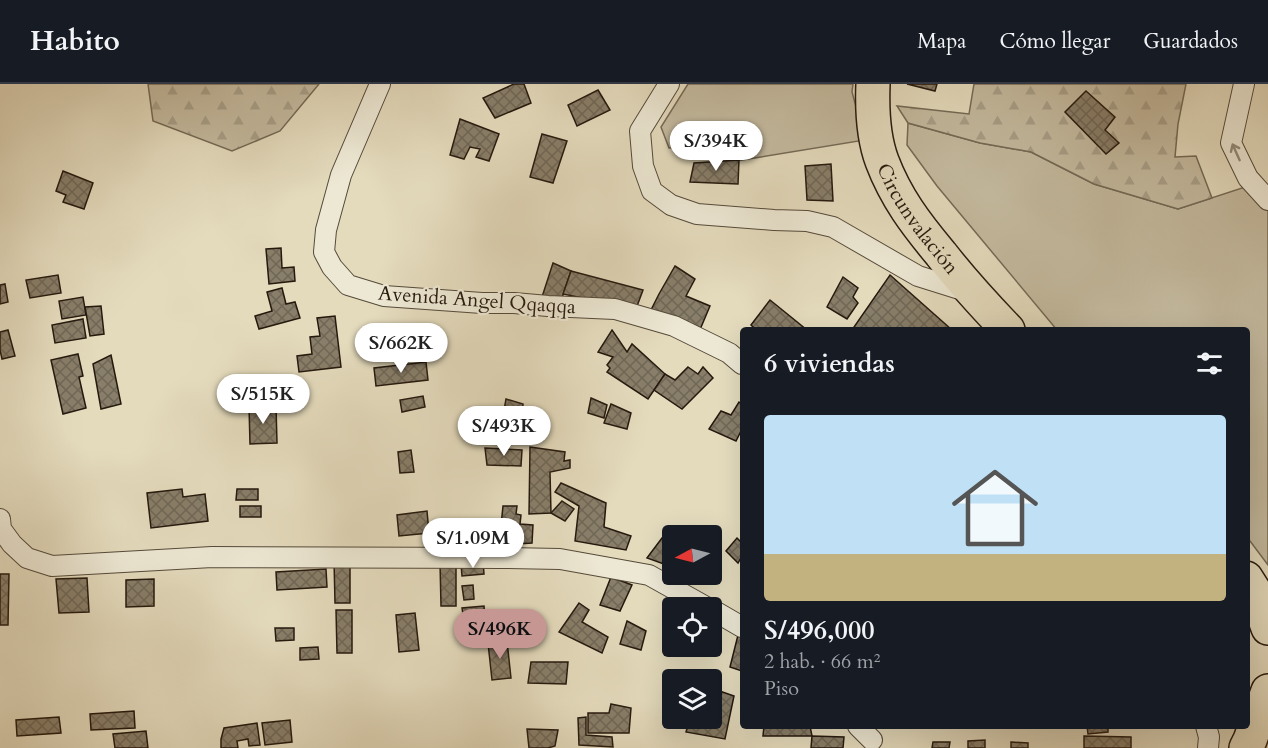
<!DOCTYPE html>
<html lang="es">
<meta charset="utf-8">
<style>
body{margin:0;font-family:Cardo,serif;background:#20242c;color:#f1f3f6;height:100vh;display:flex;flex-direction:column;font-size:22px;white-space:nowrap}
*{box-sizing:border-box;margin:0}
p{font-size:20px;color:#9ea1a6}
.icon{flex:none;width:33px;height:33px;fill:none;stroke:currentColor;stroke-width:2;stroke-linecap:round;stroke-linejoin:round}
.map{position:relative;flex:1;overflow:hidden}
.drawer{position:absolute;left:740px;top:243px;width:510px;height:402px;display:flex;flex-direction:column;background:#171b24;border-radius:6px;box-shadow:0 6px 24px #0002}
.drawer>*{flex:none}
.needle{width:39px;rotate:263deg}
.fabs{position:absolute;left:662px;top:441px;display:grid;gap:12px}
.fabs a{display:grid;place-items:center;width:60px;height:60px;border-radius:6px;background:#171b24;box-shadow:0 6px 24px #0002;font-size:30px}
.price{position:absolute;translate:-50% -51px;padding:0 14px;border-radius:21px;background:#fff;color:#222;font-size:20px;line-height:39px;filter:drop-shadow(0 2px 3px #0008)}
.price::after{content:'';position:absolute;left:50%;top:36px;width:18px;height:14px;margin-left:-9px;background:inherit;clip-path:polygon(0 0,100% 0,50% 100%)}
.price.current{background:#c59692;color:#111}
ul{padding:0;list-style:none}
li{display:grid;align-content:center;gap:12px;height:318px;padding:0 24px}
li+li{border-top:2px solid #363941}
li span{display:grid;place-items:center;height:186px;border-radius:6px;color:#555}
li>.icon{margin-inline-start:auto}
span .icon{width:108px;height:108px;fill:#fffc;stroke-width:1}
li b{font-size:26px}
h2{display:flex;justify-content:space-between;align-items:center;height:72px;padding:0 24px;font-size:26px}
header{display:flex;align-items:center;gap:36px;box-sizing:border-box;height:84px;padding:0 30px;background:#171b24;border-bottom:2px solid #363941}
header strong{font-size:28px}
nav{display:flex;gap:33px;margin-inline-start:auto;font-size:21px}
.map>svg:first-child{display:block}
.green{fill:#c4ba9f;stroke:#746a56;stroke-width:1.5}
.forest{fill:url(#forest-firs);stroke:#746a56;stroke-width:1.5}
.building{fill:url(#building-cross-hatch);stroke:#25190e;stroke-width:1.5}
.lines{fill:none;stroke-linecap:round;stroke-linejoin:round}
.minor-casing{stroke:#554a3a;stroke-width:22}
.trunk-casing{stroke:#25190e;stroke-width:36}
.minor{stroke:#ede8d4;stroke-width:20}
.trunk{stroke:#e4dbbd;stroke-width:33}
.oneway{stroke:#938b7b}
.labels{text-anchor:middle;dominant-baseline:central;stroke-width:4.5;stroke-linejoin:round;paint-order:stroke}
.street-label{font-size:20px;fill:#25190e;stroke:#ede8d4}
</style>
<header>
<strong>Habito</strong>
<nav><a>Mapa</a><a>Cómo llegar</a><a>Guardados</a></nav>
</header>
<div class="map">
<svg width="1268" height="664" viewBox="0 0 1268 664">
<defs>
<pattern id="forest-firs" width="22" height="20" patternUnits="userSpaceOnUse" patternTransform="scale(1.5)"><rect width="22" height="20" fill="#c4ba9f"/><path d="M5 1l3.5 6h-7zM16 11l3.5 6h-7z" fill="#a89f88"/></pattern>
<pattern id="building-cross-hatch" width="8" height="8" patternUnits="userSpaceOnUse" patternTransform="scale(1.5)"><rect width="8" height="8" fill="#887e69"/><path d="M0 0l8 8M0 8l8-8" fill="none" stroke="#6f6655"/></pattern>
</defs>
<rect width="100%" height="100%" fill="#e4dbbd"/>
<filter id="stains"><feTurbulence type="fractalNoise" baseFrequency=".00333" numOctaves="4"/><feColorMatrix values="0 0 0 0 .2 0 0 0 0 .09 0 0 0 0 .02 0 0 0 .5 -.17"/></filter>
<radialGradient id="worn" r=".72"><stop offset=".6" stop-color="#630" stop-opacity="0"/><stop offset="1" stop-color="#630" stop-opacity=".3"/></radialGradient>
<g class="green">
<path d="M688,0H853L852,8L865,56L730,78L709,63L669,64L661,43Z"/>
<path d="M908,39L980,59L1031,68L1094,100L1178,125L1248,102L1268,124V481L1247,453L1246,246H1057L937,102L907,61Z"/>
</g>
<g class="forest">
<path d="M148,0H319L280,47L232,67L153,37Z"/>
<path d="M974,0H1186L1178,40L1175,73L1196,72L1212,114L1178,125L1094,100L1031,68L980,59L908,39L897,22L969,30Z"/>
</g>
<g class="building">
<path d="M514,0H524L531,19L495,34L483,14Z"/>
<path d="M907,0H937L935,7Z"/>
<path d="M598,6L610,26L577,42L568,21Z"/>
<path d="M1086,7L1115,33L1105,46L1119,59L1106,70L1065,28Z"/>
<path d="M460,35L499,50L489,77L476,73L480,65L470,63L464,75L450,71Z"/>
<path d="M542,50L567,57L553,99L530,93Z"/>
<path d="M739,76L738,100L690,98L694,79Z"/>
<path d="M831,80L833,117L807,116L805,82Z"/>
<path d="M63,87L93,99L84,125L63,118L66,111L56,107Z"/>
<path d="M281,164L282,184L294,183L295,197L269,200L266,165Z"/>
<path d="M553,179L571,187L561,217L541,216Z"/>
<path d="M675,182L695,195L686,212L710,222L699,248L651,226L659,210Z"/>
<path d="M571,187L643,206L636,225L563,210Z"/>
<path d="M58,191L61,209L30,214L26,196Z"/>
<path d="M890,191L952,246H858L854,243Z"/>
<path d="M843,193L858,204L853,213L858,219L847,235L827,223Z"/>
<path d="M5,200L8,218L0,220V201Z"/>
<path d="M282,204L286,220L295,218L300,234L259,245L255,232L272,227L267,208Z"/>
<path d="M83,213L86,231L62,235L59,217Z"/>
<path d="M770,216L807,246H756L751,241Z"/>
<path d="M101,222L104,250L90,252L85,223Z"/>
<path d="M335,232L341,283L299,288L297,272L312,270L310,253L320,252L317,234Z"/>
<path d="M83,235L86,254L55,259L52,241Z"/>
<path d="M8,246L15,272L2,275L0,266V248Z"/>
<path d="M612,246L627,268L632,260L665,290L648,315L607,288L610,284L607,281L613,273L598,268Z"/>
<path d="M383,249L385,271L372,272L369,251Z"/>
<path d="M78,270L83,292L79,293L86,324L63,330L51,276Z"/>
<path d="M111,271L121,320L101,325L93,280Z"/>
<path d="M426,278L428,296L376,302L374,284Z"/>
<path d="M688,283L698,290L703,283L713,294L682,325L654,306L665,290L675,296Z"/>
<path d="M423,312L425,323L402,328L400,316Z"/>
<path d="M591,314L607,321L604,334L588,329Z"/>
<path d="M506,315L523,320L522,336L503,332Z"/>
<path d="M739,318L742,320V345L736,357L709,345L721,327L731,331Z"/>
<path d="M611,320L631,329L627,345L604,339Z"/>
<path d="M249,322H276L277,359L250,360Z"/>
<path d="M530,363L565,368L564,377L570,376V384L550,388L551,429L529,430Z"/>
<path d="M485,364L522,366L521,382L487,381Z"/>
<path d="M411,366L414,388L400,389L398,368Z"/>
<path d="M561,399L606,419L604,443L631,452L626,466L575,457L579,422L555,408Z"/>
<path d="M182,405L183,413L205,410L208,437L151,444L147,409Z"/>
<path d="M237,405H258V416H236Z"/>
<path d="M562,417L574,425L565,437L551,429Z"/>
<rect x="240" y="422" width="21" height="11"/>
<path d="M503,422H517L516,430L521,431L520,440L533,441L532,459L499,461Z"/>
<path d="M427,427L429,449L399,452L397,431Z"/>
<path d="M671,442L685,452H672V483L647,474Z"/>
<path d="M737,454L742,459V472L738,479L726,467Z"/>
<path d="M334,476H350V519H335Z"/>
<path d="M483,477L484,490L462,492L461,480Z"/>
<path d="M440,479H456V522H441Z"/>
<path d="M326,485L327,503L277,506L276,488Z"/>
<path d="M0,490H9L8,541H0Z"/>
<path d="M611,493L632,501L620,527L600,521Z"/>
<path d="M87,494L89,528L59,529L56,495Z"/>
<path d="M154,495V522L126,523V496Z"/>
<path d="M473,501L474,515L464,516L462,502Z"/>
<path d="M579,519L589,526L582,538L608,553L602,569L559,548Z"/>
<path d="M484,522L485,535L464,537L462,524Z"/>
<path d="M336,526H352V569H337Z"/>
<path d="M415,529L419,566L399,568L396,531Z"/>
<path d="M627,537L646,547L641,566L620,560Z"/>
<path d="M275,544H294V556L276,557Z"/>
<path d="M738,551L742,553V587L730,583Z"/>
<path d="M507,557L511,594L492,596L488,559Z"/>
<path d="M318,563L319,575L300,576V564Z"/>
<path d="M531,578H568L566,600L528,599Z"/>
<path d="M711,604L734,612L725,655L686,648L690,634H711Z"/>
<path d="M611,620L631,624L629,649H588V629H609Z"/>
<path d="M134,627L135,644L91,646L90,630Z"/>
<path d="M59,633L61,649L17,652L16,636Z"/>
<path d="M586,633V651L612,653L613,663L579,661L578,634Z"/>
<path d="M290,636L292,658L265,661L262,639Z"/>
<path d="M257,639L260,661L249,662L248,655L237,657L238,664H221V655L224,644Z"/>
<path d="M764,642H810L812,652H763Z"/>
<path d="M1087,642H1108V648L1088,650Z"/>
<path d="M527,645L558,646L555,662L548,664H529Z"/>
<path d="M146,647L148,664H115L113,650Z"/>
<path d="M812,652L844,653L843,664H811Z"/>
<path d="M1084,652L1131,653V664H1084Z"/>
<path d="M985,656V664H968V657Z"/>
<path d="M933,658H950L949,664H932Z"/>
<path d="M1011,658L1028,659V664H1011Z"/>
</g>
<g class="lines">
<g class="minor-casing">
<g id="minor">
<path d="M380,0L341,91L326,146L324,168L332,183L348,201L384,212L482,219H514L548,222L615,225L674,242L729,269L742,280"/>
<path d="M669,0L640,47L643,82L652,107L671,121L697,130L774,136L807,137L833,143L918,192L969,208"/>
<path d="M1244,0L1231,59L1248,94L1268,116"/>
<path d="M0,435L1,445L12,460L27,474L52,482L212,473L506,474L560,475L649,491L708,524"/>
<path d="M711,525L742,543"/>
<path d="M858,642L872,656"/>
<path d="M1206,642L1209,653L1208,664"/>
</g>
</g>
<g class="trunk-casing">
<g id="trunk">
<path id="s1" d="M873,0C872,25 873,53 882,77C896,114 916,140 941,170C962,197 985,222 1008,246"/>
<path d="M1246,494L1255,508L1268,544"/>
<path d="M1246,664L1250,656L1268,607"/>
</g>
</g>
<use href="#minor" class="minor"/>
<use href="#trunk" class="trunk"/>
</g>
<defs><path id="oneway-shaft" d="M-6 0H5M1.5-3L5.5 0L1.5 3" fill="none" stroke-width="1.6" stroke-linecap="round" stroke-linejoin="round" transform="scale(1.5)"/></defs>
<use class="oneway" href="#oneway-shaft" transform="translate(1236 68) rotate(-114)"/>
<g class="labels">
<g class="street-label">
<text stroke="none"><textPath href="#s1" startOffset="146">Circunvalación</textPath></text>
<text transform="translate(477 216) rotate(4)">Avenida Angel Qqaqqa</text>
</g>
</g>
<rect width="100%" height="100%" filter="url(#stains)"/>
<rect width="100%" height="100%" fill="url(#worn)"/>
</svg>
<div class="fabs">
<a><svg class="needle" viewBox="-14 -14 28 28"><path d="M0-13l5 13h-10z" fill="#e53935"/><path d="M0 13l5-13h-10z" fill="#9ea1a6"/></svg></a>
<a><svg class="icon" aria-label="locate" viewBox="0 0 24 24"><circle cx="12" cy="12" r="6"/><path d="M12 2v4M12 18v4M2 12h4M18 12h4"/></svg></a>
<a><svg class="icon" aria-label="layers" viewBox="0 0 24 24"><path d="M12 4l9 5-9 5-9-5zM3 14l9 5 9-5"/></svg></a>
</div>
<b class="price" style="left:716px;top:88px">S/394K</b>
<b class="price" style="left:401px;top:290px">S/662K</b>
<b class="price" style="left:263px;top:341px">S/515K</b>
<b class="price" style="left:504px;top:373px">S/493K</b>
<b class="price" style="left:473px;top:485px">S/1.09M</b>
<b class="price current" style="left:500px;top:576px">S/496K</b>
<section class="drawer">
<h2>6 viviendas<svg class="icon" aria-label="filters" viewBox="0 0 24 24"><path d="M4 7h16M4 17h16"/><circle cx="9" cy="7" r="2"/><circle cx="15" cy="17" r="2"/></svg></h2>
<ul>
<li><span style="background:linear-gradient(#bfe0f5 75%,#c2b280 0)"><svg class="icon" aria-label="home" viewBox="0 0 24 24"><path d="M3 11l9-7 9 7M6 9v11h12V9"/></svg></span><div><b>S/496,000</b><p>2 hab. · 66 m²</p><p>Piso</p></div></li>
</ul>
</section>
</div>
